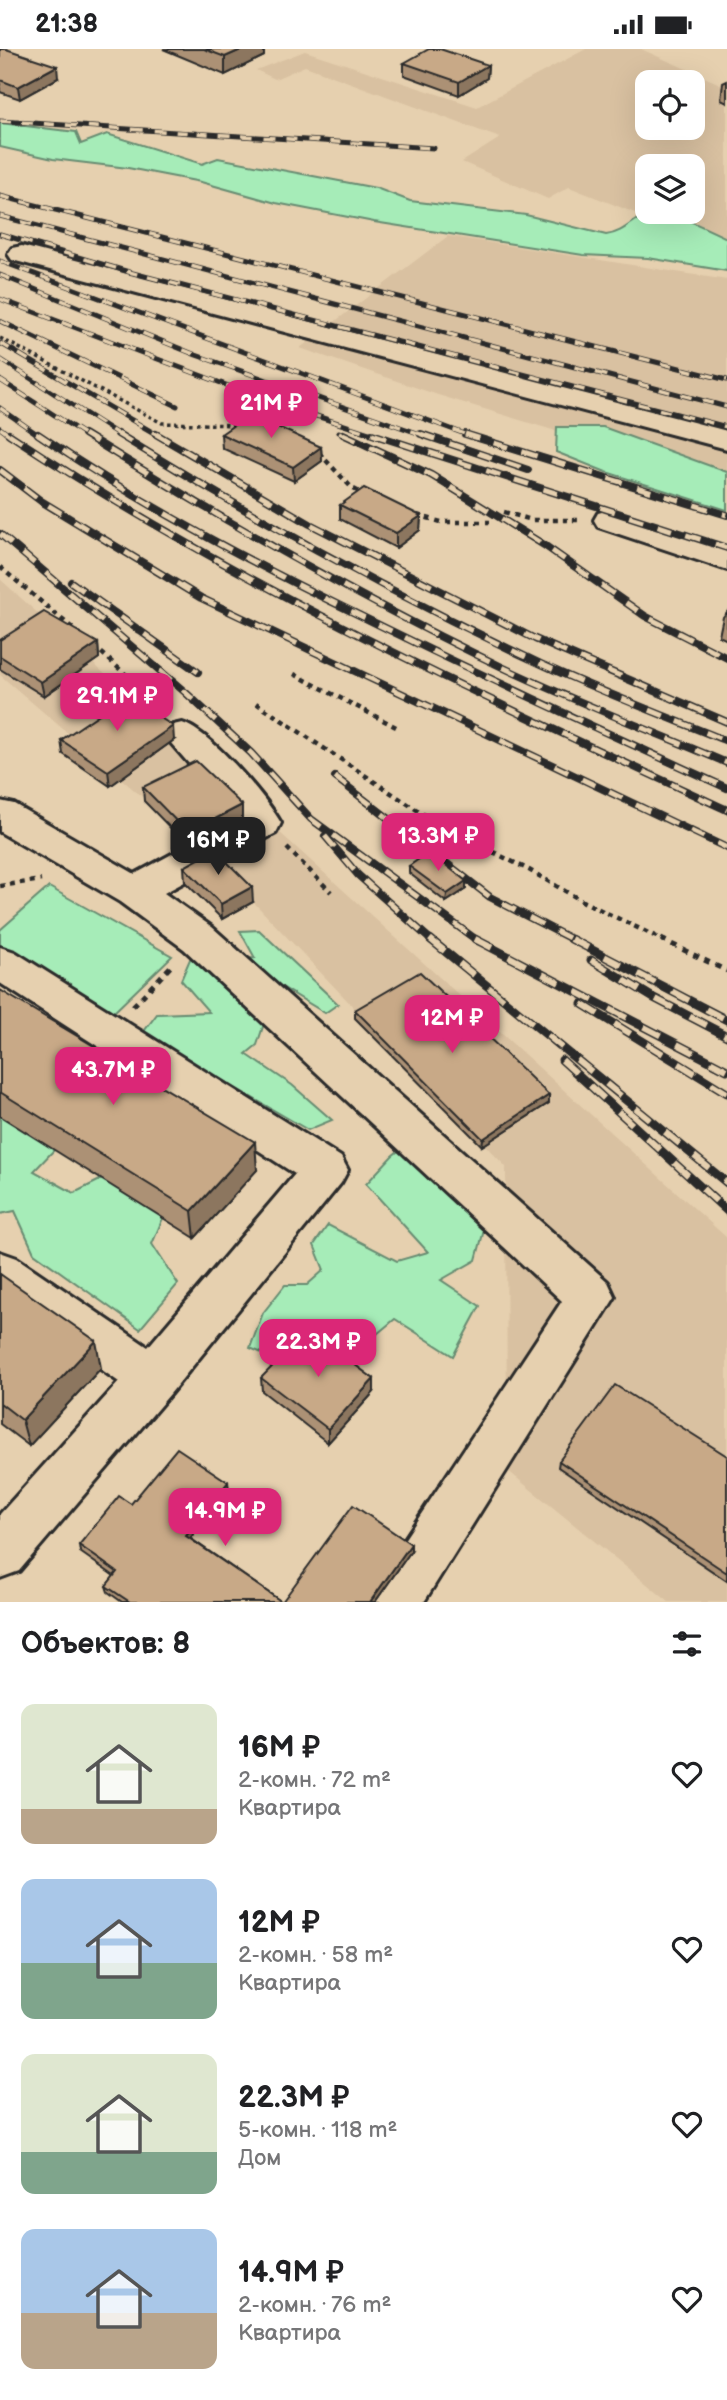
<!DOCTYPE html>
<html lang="ru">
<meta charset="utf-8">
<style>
body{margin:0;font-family:"Balsamiq Sans",sans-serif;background:#f6f6f6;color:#202124;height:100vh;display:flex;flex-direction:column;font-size:26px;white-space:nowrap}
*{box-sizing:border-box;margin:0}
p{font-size:23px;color:#757577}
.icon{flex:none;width:38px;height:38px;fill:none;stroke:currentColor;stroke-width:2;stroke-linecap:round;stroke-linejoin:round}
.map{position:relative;height:1553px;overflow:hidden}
.side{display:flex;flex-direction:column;background:#fff;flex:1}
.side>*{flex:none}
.tools{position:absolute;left:635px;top:21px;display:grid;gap:14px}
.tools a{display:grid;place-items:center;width:70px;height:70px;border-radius:14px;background:#fff;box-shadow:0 7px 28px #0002;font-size:35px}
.price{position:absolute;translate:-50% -60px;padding:0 16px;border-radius:14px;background:#db2777;color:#fff;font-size:23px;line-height:46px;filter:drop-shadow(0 2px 4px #0008)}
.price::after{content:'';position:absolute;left:50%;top:42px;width:21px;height:16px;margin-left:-10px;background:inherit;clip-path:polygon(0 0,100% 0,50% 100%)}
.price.active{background:#222;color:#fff}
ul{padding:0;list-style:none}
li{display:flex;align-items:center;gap:21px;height:175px;padding:0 21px}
li span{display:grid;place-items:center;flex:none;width:196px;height:140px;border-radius:14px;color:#555}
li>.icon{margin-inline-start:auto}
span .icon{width:84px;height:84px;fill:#fffc;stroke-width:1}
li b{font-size:30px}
h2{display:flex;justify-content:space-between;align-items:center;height:84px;padding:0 21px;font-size:30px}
.status{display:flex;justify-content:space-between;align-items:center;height:49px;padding:0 35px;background:#fff;direction:ltr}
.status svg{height:19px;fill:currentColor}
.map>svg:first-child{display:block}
.built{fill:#d9c1a1;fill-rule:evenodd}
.green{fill:#a6ecb8;stroke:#688c72;stroke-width:2}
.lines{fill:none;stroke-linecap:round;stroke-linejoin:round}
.minor-casing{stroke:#2b2b2b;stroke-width:6}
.path-far2{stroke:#2b2b2b;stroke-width:3.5;stroke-dasharray:3.5 3.5;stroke-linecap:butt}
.path-far1{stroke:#2b2b2b;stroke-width:4.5;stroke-dasharray:5 5;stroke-linecap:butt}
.path{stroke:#2b2b2b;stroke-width:5;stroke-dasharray:6 6;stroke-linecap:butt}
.minor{fill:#e6d0af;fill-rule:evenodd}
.rail-far2-casing{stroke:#2b2b2b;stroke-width:5}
.rail-far1-casing{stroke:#2b2b2b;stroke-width:8}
.rail-casing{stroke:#2b2b2b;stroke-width:9}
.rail-far2{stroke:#e6d0af;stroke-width:3.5;stroke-dasharray:11;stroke-linecap:butt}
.rail-far1{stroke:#e6d0af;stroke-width:5;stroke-dasharray:15;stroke-linecap:butt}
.rail{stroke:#e6d0af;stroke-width:6;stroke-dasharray:19;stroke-linecap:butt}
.wall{fill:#ac9174;stroke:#2b2b2b;stroke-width:2}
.shaded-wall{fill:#8c765e;stroke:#2b2b2b;stroke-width:2}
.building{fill:#c8a987;stroke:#2b2b2b;stroke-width:2}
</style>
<div class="status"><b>21:38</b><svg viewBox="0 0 49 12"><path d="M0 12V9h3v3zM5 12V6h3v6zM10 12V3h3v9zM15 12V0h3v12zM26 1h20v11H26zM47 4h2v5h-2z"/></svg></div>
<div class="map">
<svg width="727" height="1553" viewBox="0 0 727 1553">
<rect width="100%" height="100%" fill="#e6d0af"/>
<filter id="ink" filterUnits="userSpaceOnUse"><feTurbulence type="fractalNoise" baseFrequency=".0143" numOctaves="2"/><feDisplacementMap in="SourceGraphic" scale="14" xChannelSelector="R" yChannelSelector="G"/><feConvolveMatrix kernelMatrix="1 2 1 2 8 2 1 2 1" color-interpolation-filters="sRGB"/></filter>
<g filter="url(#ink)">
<g class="built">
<path d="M586,0H641L727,38V200L569,138L548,150L462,113L500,89L305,17L275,30L256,21L305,2L477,58ZM648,33H693V79H648ZM648,117H693V163H648Z"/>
<path d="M448,187L727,231V434L438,346L300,299Z"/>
<path d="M0,530L727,1189V1553H669L507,1421L506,1118L203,800L0,626Z"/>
</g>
<g class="green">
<path d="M0,74L76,83L81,95L107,85L202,115L218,109L376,139L410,152L526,166L606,186C624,184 633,170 649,164C666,157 710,182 727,189V222L648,209L583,206L374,173L276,154L201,133L128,119L53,110L0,98Z"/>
<path d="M557,378H603L727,423V461L606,423L556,403Z"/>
<path d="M49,838L172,907L110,967L0,903V881Z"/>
<path d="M259,881L338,955L325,964L277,935L257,996L246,1005L292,1036L332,1071L308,1081L142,985L157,965L209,963L181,931L190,910L218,886L240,910L255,909L240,882Z"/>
<path d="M0,1058L55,1100L34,1122L74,1144L110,1126L166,1162L152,1195L178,1235L140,1280L34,1204L15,1162L0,1165Z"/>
<path d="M423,1082L488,1166L476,1211L441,1231L480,1257L453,1307L395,1270L359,1300L301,1282L269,1307L250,1299L263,1264L285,1236H307L324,1221L314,1196L328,1176L397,1212L428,1203L366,1135L392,1107Z"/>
</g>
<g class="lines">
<g class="minor-casing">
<g id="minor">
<path d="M22,197L727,382V400L12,211L8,205L12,199Z"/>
<path d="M610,461L727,500V521L598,478L594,471L598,464Z"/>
<path d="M182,674C209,681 266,748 281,774L276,784L164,844L212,878L608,1233L615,1248L424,1553H367L375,1535L562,1252L184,900L120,853L0,783V752L14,755L135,825L237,770L164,686L169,677Z"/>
<path d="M0,898L15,903L341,1108L348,1121L341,1134L170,1345L19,1522L0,1529V1465L119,1333L0,1249V1203L17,1209L148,1298L295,1125L0,934Z"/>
</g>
</g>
<path class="path-far2" d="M0,289L162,374L240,376"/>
<g class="path-far1">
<path d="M319,404L352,439L363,445"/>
<path d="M504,463L532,471H578"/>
<path d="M417,466L441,473H490"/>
<path d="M0,518L77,583"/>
<path d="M94,597L163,659"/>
<path d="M294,625L400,680"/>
<path d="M256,654L441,777L529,821L584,853L665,892"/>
<path d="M287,799L331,843"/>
<path d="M0,837L41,831"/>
</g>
<g class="path">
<path d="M661,890L727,922"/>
<path d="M133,957L173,915"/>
</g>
<use href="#minor" class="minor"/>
<g class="rail-far2-casing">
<g id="rail-far2">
<path d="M0,72L434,99"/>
<path d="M0,147L727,331"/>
<path d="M0,167L727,358"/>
<path d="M0,185L129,223L727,378"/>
<path d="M0,212L470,387"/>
<path d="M0,226L196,306L426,387"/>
<path d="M0,250L255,347L378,387"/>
<path d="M0,272L177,357"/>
<path d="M0,294L159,387"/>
<path d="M0,310L121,387"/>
<path d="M0,331L87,387"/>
<path d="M0,359L40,387"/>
<path d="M0,379L11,387"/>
<path d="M339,383L347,387"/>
</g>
</g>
<g class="rail-far1-casing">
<g id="rail-far1">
<path d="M9,385C238,537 479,646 727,761"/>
<path d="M38,385C140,455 250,513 361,567C482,627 604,683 727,739"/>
<path d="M84,385C219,469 358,549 502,618C576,653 652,682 727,714"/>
<path d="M118,385C254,469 396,547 541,615C602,643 665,667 727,692"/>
<path d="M156,385L310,475L535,590L727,673"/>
<path d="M343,385L431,426L544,496L645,567L727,609"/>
<path d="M372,385L727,499"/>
<path d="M421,385L528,421"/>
<path d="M465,385L727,466"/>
<path d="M0,421L41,452L201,549L727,799"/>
<path d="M0,485L185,643L251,704L311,770L478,892"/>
<path d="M71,533L198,623"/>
<path d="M335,728L490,848L575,892"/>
<path d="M325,787L358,826L432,892"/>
</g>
</g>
<g class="rail-casing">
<g id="rail">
<path d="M430,890L727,1134"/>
<path d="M475,890L727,1021"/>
<path d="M571,890L727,971"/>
<path d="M591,911L652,948L727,987"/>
<path d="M582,955L727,1044"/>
<path d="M562,1011L727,1162"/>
</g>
</g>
<use href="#rail-far2" class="rail-far2"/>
<use href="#rail-far1" class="rail-far1"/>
<use href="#rail" class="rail"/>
</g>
<g class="wall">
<path d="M0,0L58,29L20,50L0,43Z"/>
<path d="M163,0H264V7L225,26Z"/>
<path d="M404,14L488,16L487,29L459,46L404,26Z"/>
<path d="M727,32V54L721,51L723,34Z"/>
<path d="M221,385L321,398L322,412L294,432L222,399Z"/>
<path d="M340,456L421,467L420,481L396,499L340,470Z"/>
<path d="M727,563V591L719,587L723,568Z"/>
<path d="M0,591L98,594L99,609L44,647L0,620Z"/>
<path d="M61,691H174L110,737L63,705Z"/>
<path d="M143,738L242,771L189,798L144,752Z"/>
<path d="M409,817L466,832V840L446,853L409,824Z"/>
<path d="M184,818L253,853L222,870L185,833Z"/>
<path d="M0,941L257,1121L195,1189L0,1067Z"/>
<path d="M355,961L549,1046V1054L482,1097L355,969Z"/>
<path d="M0,1225L101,1319L29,1397L0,1375Z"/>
<path d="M261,1329L374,1343L328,1394L262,1342Z"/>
<path d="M727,1407V1532L558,1418L559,1412Z"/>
<path d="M229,1440L190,1489L282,1553L411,1502L375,1553H122L108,1543L106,1537L114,1527L80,1503L79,1496L131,1455Z"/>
</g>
<g class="shaded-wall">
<path d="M243,0H264V7L225,26V8Z"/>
<path d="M488,16L487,29L459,46V33Z"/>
<path d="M57,17L58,29L20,50L18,38Z"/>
<path d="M321,398L322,412L294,432L293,418Z"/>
<path d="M421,467L420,481L396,499V484Z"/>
<path d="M98,594L99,609L44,647L41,633Z"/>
<path d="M173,677L174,691L110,737L108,722Z"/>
<path d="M242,756V771L189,798L188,784Z"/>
<path d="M466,832V840L446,853L447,845Z"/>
<path d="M252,838L253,853L222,870L221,855Z"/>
<path d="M549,1046V1054L482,1097L483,1090Z"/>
<path d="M255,1093L257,1121L195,1189L192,1162Z"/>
<path d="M96,1292L101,1319L29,1397L22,1371Z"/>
<path d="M374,1330V1343L328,1394V1380Z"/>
<path d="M228,1433L229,1440L187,1493L186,1487Z"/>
<path d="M411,1495V1502L375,1553H370Z"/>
</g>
<g class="building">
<path d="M0,0H6L57,17L18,38L0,31Z"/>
<path d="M204,0H243L225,8Z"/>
<path d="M429,0H440L488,16L459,33L404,14Z"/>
<path d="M250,365L321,398L293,418L221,385Z"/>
<path d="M364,439L421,467L396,484L340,456Z"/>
<path d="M44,563L98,594L41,633L0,607V591Z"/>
<path d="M126,647L173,677L108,722L61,691Z"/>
<path d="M196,712L242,756L188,784L143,738Z"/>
<path d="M215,801L252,838L221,855L184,818Z"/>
<path d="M429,803L466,832L447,845L409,817Z"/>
<path d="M420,923L549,1046L483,1090L355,961Z"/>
<path d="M0,941L255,1093L192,1162L0,1043Z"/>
<path d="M0,1225L96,1292L22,1371L0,1354Z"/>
<path d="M308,1281L374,1330L328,1380L261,1329Z"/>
<path d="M615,1336L727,1407V1524L559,1412Z"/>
<path d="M177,1399L228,1433L186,1487L282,1553L353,1456L411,1495L370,1553H130L106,1537L117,1523L79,1496L119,1447L131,1455Z"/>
</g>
</g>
</svg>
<div class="tools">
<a><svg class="icon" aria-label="locate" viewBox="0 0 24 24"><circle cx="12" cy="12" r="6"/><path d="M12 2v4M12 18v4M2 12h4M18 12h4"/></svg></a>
<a><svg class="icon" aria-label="layers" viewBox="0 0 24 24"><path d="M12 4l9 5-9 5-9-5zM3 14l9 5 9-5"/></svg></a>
</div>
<b class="price" style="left:271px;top:391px">21M ₽</b>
<b class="price" style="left:117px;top:684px">29.1M ₽</b>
<b class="price" style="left:438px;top:824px">13.3M ₽</b>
<b class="price active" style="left:218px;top:828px">16M ₽</b>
<b class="price" style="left:452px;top:1006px">12M ₽</b>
<b class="price" style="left:113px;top:1058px">43.7M ₽</b>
<b class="price" style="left:318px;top:1330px">22.3M ₽</b>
<b class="price" style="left:225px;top:1499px">14.9M ₽</b>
</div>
<section class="side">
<h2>Объектов: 8<svg class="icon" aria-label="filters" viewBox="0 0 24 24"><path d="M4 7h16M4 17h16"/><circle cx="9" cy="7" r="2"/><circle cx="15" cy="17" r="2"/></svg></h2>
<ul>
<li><span style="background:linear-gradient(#dfe7d0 75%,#b9a48a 0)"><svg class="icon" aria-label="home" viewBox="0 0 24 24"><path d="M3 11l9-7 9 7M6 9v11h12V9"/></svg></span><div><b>16M ₽</b><p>2-комн. · 72 m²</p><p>Квартира</p></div><svg class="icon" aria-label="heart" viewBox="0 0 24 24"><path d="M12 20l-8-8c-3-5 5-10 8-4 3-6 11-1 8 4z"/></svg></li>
<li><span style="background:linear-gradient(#a9c7e8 60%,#7fa58c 0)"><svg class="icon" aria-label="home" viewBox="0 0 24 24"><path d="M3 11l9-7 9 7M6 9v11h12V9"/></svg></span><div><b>12M ₽</b><p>2-комн. · 58 m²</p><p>Квартира</p></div><svg class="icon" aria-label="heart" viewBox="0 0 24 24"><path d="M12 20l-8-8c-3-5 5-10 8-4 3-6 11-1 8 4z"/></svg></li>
<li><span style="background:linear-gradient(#dfe7d0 70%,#7fa58c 0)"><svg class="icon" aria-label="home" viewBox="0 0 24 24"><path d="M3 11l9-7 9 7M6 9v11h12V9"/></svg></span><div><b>22.3M ₽</b><p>5-комн. · 118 m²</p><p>Дом</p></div><svg class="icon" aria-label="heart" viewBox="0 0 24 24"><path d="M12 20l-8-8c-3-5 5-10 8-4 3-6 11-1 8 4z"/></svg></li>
<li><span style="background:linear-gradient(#a9c7e8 60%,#b9a48a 0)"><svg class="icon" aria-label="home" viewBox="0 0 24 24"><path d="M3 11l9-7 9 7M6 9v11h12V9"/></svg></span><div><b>14.9M ₽</b><p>2-комн. · 76 m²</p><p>Квартира</p></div><svg class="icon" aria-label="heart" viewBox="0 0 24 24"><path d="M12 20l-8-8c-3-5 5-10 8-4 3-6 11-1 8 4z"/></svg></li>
</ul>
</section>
